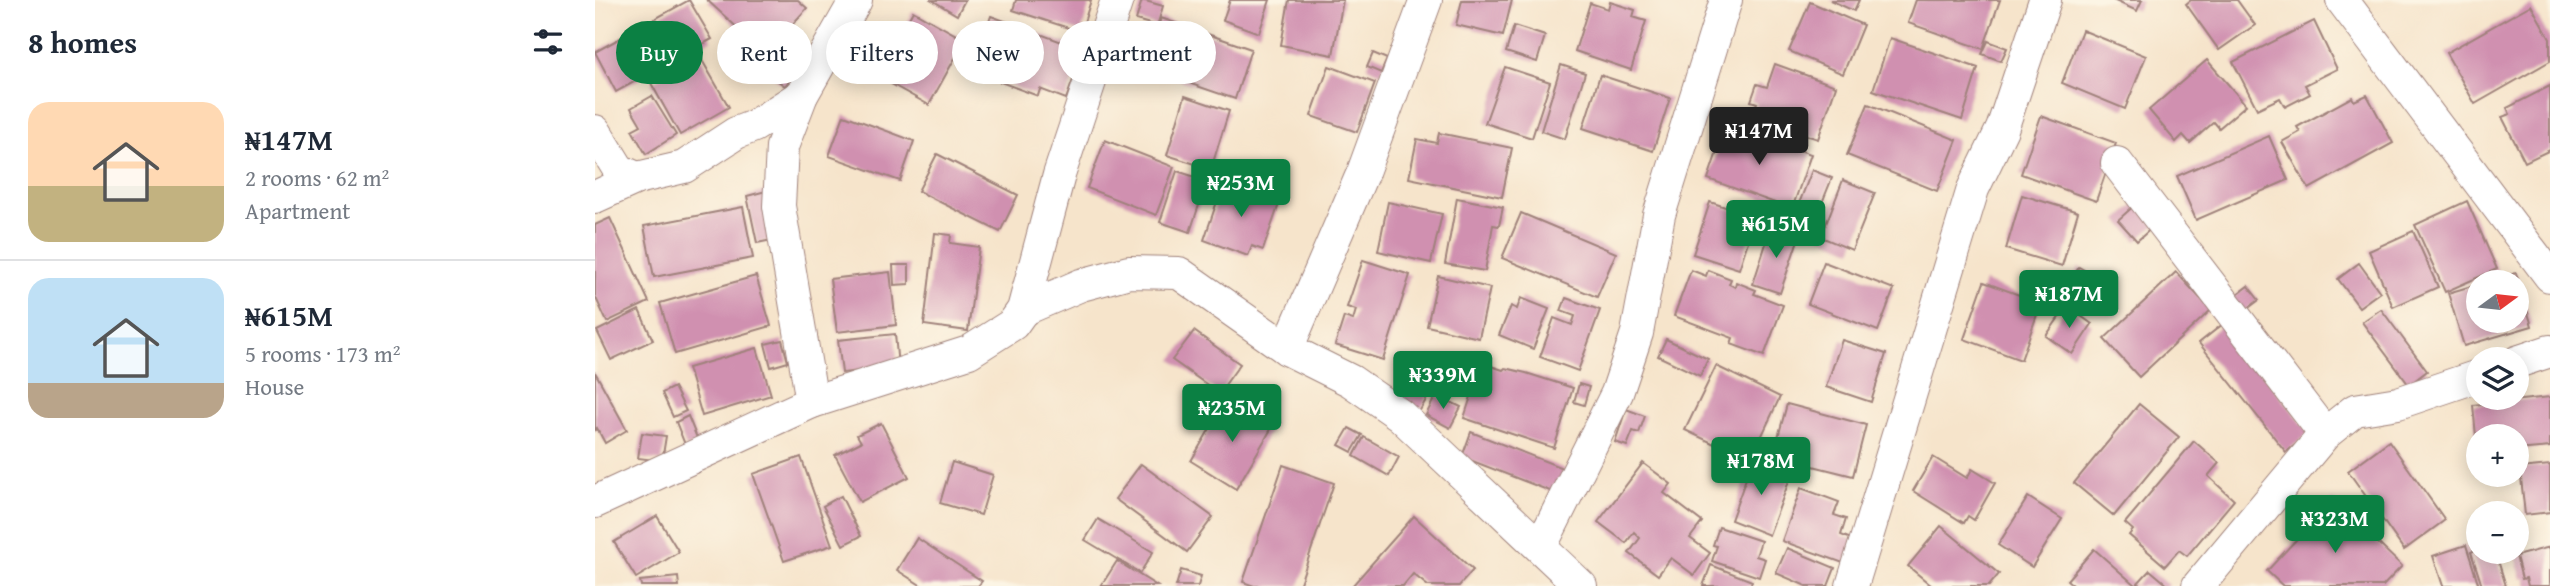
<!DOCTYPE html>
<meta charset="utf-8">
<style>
body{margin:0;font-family:"Gentium Book Plus",serif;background:#f2f2f3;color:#1f2937;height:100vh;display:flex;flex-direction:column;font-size:26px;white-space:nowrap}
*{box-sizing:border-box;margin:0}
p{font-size:23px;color:#747a83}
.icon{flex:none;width:38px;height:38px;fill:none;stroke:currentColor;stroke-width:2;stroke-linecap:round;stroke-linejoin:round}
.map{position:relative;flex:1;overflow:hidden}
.sheet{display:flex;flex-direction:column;background:#fff;width:595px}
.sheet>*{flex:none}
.hud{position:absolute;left:21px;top:21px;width:665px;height:63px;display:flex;gap:14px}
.needle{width:46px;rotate:75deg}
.fabs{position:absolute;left:1871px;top:270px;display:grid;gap:14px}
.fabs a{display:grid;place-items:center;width:63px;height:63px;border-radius:50%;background:#fff;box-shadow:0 4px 18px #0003;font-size:35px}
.price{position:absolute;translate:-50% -60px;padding:0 16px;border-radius:7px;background:#0b8043;color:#fff;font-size:23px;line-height:46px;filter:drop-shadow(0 2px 4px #0008)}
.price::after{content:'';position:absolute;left:50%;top:42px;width:21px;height:16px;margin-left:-10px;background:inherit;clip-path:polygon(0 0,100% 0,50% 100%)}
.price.on{background:#222;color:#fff}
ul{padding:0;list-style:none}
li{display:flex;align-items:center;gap:21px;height:175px;padding:0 28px}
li+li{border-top:2px solid #e0e1e3}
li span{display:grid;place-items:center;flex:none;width:196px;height:140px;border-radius:21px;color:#555}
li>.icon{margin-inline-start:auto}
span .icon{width:84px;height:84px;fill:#fffc;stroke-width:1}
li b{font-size:30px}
h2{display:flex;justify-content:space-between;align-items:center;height:84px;padding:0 28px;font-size:30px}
.chip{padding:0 24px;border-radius:32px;background:#fff;box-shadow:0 4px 18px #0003;font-size:24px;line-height:63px}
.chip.on{background:#0b8043;color:#fff}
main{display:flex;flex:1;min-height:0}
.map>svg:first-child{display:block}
.building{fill:#d090b0}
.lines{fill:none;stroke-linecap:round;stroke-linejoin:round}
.minor-casing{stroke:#a0827b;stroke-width:34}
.minor{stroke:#fff;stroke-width:32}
</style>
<main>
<section class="sheet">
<h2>8 homes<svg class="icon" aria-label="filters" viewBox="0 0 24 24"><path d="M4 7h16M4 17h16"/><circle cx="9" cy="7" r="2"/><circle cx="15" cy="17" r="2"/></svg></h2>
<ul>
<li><span style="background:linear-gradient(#ffd9b3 60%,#c2b280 0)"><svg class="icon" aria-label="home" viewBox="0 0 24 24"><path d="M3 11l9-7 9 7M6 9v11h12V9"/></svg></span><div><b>₦147M</b><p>2 rooms · 62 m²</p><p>Apartment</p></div></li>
<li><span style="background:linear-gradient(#bfe0f5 75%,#b9a48a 0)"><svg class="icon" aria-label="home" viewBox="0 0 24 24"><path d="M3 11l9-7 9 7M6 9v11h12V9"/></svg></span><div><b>₦615M</b><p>5 rooms · 173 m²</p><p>House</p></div></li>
</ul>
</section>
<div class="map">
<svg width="1955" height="586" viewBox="0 0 1955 586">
<rect width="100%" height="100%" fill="#fcf5e5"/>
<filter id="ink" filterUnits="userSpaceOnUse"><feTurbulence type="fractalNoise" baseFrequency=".0143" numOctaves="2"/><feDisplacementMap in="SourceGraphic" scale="14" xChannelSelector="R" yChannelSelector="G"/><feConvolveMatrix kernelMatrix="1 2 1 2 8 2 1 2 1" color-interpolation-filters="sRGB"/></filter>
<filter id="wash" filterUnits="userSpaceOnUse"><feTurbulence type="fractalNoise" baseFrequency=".00686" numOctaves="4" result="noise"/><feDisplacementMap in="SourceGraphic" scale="28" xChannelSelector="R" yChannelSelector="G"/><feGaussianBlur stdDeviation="1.57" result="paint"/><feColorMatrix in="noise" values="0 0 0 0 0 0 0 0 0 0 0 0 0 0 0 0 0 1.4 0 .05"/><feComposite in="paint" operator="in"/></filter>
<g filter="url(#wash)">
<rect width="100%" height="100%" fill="#f6e4cb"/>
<g id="blocks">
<g class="building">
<path d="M94,0L117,39L21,92L0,52Z"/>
<path d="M112,0H203L212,8L171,54Z"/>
<path d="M337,0H370L362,15Z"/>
<path d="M421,0H496L486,32L418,10Z"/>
<path d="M547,0L568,6L562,26L541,20Z"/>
<path d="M635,0H675L664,33L628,20Z"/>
<path d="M694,0H748L738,55L686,45Z"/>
<path d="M867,0H917L908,36L861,25Z"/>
<path d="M1235,0H1264L1259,11Z"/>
<path d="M1321,0H1405L1388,49L1313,23Z"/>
<path d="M1518,0H1547L1542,11Z"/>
<path d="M1596,0H1642L1660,25L1624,50L1591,4Z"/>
<path d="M1015,2L1040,10L1038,17L1051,21L1036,70L980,51L995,3L1013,9Z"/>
<path d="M1215,2L1268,25L1248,74L1194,51Z"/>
<path d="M1936,5L1955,39V61L1880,104L1851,53Z"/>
<path d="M318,11L370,40L334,105L282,76Z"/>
<path d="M396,16L489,50L471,99L445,89L443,96L400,80L403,74L379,65Z"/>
<path d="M566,18L656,49L640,99L549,68Z"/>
<path d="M1719,21L1742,69L1710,85L1715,94L1690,107L1685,98L1662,109L1638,62Z"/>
<path d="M919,26L950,36L942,62L911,52Z"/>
<path d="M1487,30L1551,56L1530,109L1467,83Z"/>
<path d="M1295,38L1383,68L1367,120L1278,90Z"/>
<path d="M1393,41L1412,48L1406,61L1387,54Z"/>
<path d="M188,49L207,65L190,86L170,71Z"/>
<path d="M778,53L792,59L786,73L772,67Z"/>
<path d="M104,55L134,107L85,135L56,83Z"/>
<path d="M1612,60L1651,105L1624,128L1619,122L1595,143L1588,135L1581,142L1554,110Z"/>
<path d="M1180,64L1241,86L1223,139L1199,131L1196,139L1155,124L1162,103L1156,101L1162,84L1172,87Z"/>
<path d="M966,65L990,73L970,139L946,131Z"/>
<path d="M734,66L780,83L762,132L716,116Z"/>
<path d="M910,67L955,82L937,138L890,123Z"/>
<path d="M1005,75L1075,98L1058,151L988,128Z"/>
<path d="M1955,86V150L1930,162L1907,117L1915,114L1912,108Z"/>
<path d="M1772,95L1798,143L1714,189L1687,142L1705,132L1702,127L1757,97L1759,101Z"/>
<path d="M57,96L81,135L51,154L37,130L46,125L36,108Z"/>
<path d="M590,96L634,111L616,169L572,155Z"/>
<path d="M1273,104L1362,140L1342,191L1252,155Z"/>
<path d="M249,115L319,141L305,181L234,156Z"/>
<path d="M1446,116L1521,143L1501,201L1426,174Z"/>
<path d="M1131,125L1216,154L1197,209L1113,179Z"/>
<path d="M844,133L917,148L907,197L814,178L822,139L842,143Z"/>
<path d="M1674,136L1693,180L1601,220L1582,176Z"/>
<path d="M510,140L579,167L561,215L492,188Z"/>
<path d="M342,154L423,195L405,232L323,191Z"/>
<path d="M1217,170L1237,178L1214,235L1195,227Z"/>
<path d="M582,171L612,181L595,232L565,222Z"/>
<path d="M1248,180L1280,193L1257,250L1226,237Z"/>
<path d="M629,181L685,201L668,250L657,246L653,256L609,240Z"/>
<path d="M171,191L182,239L162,243L152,196Z"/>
<path d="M1427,195L1483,212L1467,266L1411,249Z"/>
<path d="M862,198L908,207L904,226L898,225L890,271L850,264Z"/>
<path d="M1872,201L1902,269L1850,292L1820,225Z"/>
<path d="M793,202L847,214L836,263L783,251Z"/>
<path d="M1115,202L1161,217L1144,269L1098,254Z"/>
<path d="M1541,204L1560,225L1542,241L1523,220Z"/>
<path d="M148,207L158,258L59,277L49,226Z"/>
<path d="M926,213L1021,253L1002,297L907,258Z"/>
<path d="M15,218L54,302L12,322L0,296V225Z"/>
<path d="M1176,228L1204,237L1185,293L1158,284Z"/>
<path d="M1818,231L1843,287L1798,307L1774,251Z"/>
<path d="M340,233L356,235L355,243L384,247L373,331L329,325Z"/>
<path d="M768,260L815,275L788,360L740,345L749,317L758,320L761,310L752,307Z"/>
<path d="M1229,262L1299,289L1283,331L1213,304Z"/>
<path d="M1764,263L1785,292L1764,307L1743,279Z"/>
<path d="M298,265H314V284L299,285Z"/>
<path d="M1484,267L1504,279L1484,311L1464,299Z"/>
<path d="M1096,270L1111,276L1113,270L1136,279L1134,284L1140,287L1141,282L1161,290L1159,294L1188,305L1169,356L1136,344L1138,338L1079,316Z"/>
<path d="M295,272L301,325L242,332L235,279Z"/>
<path d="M1581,272L1616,310L1544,377L1509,339Z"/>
<path d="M1921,273L1937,326L1869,346L1853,293L1883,284V320H1922V282L1894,281Z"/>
<path d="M161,276L176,326L80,354L65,303Z"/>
<path d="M843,276L895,288L884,338L832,326Z"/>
<path d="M1389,282L1446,303L1426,360L1369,339Z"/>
<path d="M1653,286L1664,300L1648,312L1637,298Z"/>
<path d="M926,298L954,309L938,349L904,335L916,306L922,309Z"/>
<path d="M971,298L1005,310L983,371L945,357L959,318L977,325L980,316L966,311Z"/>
<path d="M1472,306L1497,324L1477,354L1451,336Z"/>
<path d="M1786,309L1832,371L1814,385L1767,322Z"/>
<path d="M44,310L58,340L16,360L2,331Z"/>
<path d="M1628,324L1715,433L1691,452L1604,343Z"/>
<path d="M599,331L645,364L624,393L577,360Z"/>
<path d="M300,334L303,367L247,373L243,340Z"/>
<path d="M1071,339L1113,359L1105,376L1063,356Z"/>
<path d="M187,340L193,362L176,367L170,344Z"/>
<path d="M1247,340L1291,354L1276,402L1231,387Z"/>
<path d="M162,348L176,395L107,416L93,368Z"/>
<path d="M887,363L908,370L910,368L931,373L978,388L959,448L869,418Z"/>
<path d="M1121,366L1185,397L1155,461L1090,430Z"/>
<path d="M0,372L32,430L10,443L2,428L0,430Z"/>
<path d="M811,379L835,393L824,412L800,399Z"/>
<path d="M984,384L994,387L989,405L979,402Z"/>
<path d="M79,387L91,411L78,417L67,393Z"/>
<path d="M841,395L866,407L855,428L831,415Z"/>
<path d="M1955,397V447L1922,450V436H1881L1878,405Z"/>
<path d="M630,403L641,410L645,403L679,424L641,489L596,461Z"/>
<path d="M1192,404L1271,425L1258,476L1178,456Z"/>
<path d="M1544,404L1584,437L1519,516L1479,483Z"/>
<path d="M1031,409L1050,416L1044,433L1038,431L1032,446L1020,442Z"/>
<path d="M93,416L104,443L91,447L81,422Z"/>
<path d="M286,423L314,477L265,502L240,455L266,442L262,435Z"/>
<path d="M754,428L767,435L757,452L744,445Z"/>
<path d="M876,432L970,469L960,493L867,457Z"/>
<path d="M47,433L71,436L67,461L43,458Z"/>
<path d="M769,437L804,457L794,476L759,456Z"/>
<path d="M1599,441L1624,463L1613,476L1639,500L1592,556L1584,550L1570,566L1534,535L1538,530L1530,523Z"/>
<path d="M1794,441L1850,520L1809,550L1753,471Z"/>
<path d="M206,457L237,545L189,561L158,474Z"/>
<path d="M1338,457L1372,478L1377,469L1400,483L1379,520L1373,516L1369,523L1318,491Z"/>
<path d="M1158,459L1197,473L1174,535L1136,520Z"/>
<path d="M357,462L398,475L386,515L345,503Z"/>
<path d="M1048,463L1076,484L1069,493L1107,522L1095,538L1115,553L1099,575L1076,558L1063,575L1034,553L1045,538L1039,532L1031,543L1003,522Z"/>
<path d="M546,464L618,517L592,552L520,499Z"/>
<path d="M688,465L739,483L704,586H659L648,582Z"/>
<path d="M1955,465V512L1930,515L1925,468Z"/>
<path d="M1206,488L1244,502L1239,515L1251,519L1246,535L1259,540L1251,564L1187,541Z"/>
<path d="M246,496L266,536L248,545L228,506Z"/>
<path d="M1433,497L1467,519L1437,567L1403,545Z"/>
<path d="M1738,500L1807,566L1788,586H1688L1672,571Z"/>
<path d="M62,516L84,552L41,578L19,542Z"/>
<path d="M819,516L878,570L864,586H833L818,574L808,586H757Z"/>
<path d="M503,519L558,552L545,573L490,540Z"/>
<path d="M1346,526L1404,574L1394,586H1337L1313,566Z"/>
<path d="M1124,527L1166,541L1161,556L1170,559L1164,577L1117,561L1122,546L1118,545Z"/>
<path d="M322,538L387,581L383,586H327L302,570Z"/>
<path d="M1871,545L1884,586H1848L1838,556Z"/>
<path d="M1955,547V586H1933L1931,578L1927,579L1921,556Z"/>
<path d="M1192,548L1240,568L1233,586H1211L1181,573Z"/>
<path d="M1499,549L1541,586H1479L1472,580Z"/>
<path d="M1883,549V551H1900L1911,586H1887L1876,552Z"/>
<path d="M522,561L562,586H506Z"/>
<path d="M1116,565L1157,581L1155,586H1108Z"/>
<path d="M586,570L606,576L603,586H581Z"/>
<path d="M1555,570L1574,586H1543L1541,585Z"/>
<path d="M83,577L84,586H46L45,581Z"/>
</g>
</g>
</g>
<g filter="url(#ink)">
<use href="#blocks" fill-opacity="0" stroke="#a0827b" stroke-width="2"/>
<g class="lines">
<g class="minor-casing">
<g id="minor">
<path d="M1747,0L1955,276"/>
<path d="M0,131L24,170L42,178"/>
<path d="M1522,163L1730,434"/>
<path d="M0,197L42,178L89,167L141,133L159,126L207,95"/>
<path d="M428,310L486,285L534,272L584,273L692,349L756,381L805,415L986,586"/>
<path d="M692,349L768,172L831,0"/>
<path d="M1922,362L1955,351"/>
<path d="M217,402L184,206L187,147L207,95L261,0"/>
<path d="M0,502L217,402L374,352L418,324L428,310L464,175L522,0"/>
<path d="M946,546L1022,393L1042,333L1064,215L1131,0"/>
<path d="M1257,586L1378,189L1407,129L1450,0"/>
<path d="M1603,586L1730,434L1760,410L1803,403L1883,376"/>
</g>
</g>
<use href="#minor" class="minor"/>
</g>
</g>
</svg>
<div class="fabs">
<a><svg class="needle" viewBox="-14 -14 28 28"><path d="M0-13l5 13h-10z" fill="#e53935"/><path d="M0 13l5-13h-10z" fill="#747a83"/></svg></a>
<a><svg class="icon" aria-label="layers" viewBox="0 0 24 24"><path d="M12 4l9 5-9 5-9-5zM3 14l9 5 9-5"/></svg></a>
<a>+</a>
<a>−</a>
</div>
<b class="price on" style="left:1164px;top:167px">₦147M</b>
<b class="price" style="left:646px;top:219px">₦253M</b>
<b class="price" style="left:1181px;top:260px">₦615M</b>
<b class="price" style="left:1474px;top:330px">₦187M</b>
<b class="price" style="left:848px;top:411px">₦339M</b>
<b class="price" style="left:637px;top:444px">₦235M</b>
<b class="price" style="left:1166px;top:497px">₦178M</b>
<b class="price" style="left:1740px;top:555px">₦323M</b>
<div class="hud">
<a class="chip on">Buy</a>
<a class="chip">Rent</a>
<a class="chip">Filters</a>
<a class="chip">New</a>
<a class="chip">Apartment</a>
</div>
</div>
</main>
